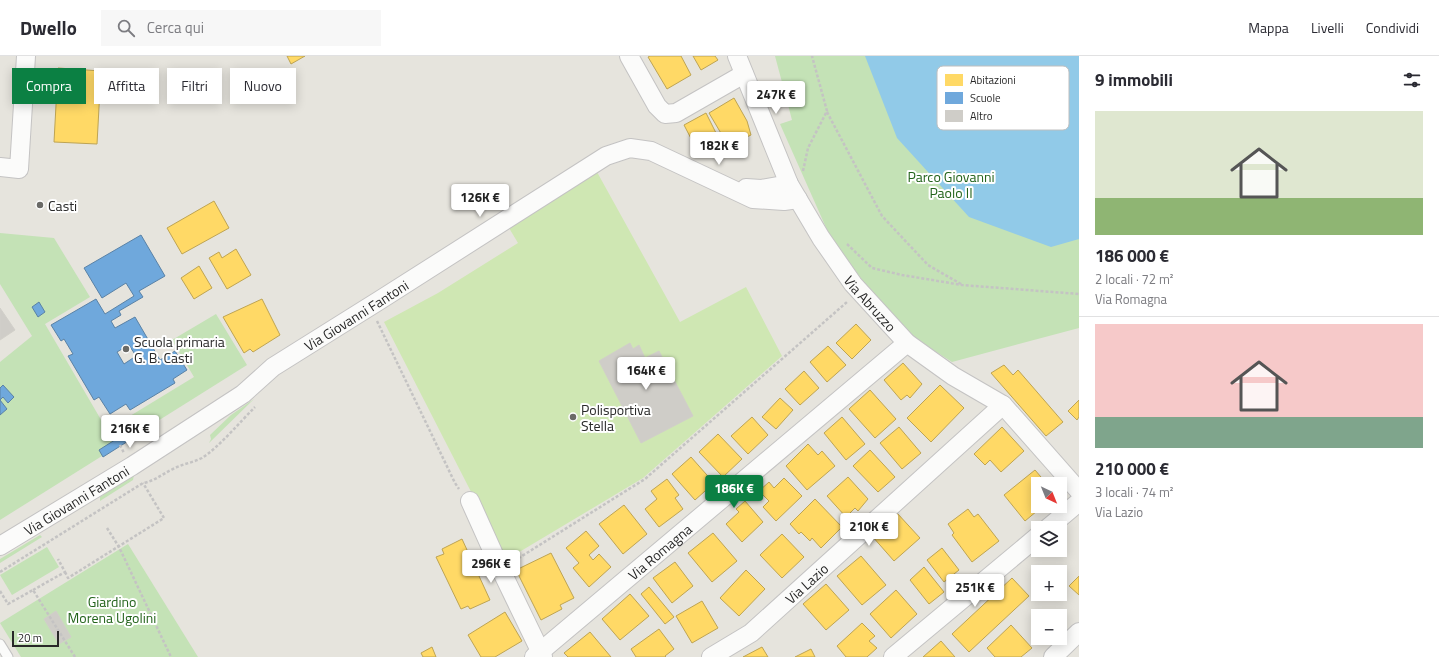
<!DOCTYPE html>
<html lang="it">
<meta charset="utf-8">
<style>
body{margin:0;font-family:"Titillium Web",sans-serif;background:#f7f7f7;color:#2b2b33;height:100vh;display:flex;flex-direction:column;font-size:15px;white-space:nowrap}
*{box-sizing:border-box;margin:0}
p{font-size:13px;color:#7c7c81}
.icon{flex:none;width:22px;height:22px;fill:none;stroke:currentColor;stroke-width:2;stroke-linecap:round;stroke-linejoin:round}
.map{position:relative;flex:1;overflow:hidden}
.side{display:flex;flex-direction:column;background:#fff;width:360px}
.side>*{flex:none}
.banner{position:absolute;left:12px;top:12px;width:380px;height:36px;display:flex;gap:8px}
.needle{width:26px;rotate:137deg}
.buttons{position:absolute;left:1031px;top:421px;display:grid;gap:8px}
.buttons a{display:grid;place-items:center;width:36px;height:36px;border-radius:0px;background:#fff;box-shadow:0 2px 10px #0003;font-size:20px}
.scale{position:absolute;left:12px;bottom:10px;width:47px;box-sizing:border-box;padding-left:4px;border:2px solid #282828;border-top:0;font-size:11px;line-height:14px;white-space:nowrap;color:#282828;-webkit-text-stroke:3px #fff;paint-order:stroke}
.price{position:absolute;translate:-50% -34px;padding:0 9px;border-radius:4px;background:#fff;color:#222;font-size:13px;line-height:26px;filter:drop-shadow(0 1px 2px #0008)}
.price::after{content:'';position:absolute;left:50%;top:24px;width:12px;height:9px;margin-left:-6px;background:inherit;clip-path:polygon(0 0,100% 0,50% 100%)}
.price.selected{background:#0b8043;color:#fff}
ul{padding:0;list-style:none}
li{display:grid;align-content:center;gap:8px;height:212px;padding:0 16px}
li+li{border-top:1px solid #e1e1e2}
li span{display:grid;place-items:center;height:124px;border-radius:0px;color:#555}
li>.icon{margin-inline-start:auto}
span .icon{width:72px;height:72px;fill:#fffc;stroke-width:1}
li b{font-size:17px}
h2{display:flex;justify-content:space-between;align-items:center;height:48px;padding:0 16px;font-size:17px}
.pill{padding:0 14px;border-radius:0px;background:#fff;box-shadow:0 2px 10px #0003;font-size:14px;line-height:36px}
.pill.selected{background:#0b8043;color:#fff}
header{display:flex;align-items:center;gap:24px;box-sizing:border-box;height:56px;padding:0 20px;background:#fff;border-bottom:1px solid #e1e1e2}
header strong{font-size:19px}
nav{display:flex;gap:22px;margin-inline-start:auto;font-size:14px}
.search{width:280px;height:36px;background:#f7f7f7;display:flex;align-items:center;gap:10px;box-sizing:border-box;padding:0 14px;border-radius:0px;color:#7c7c81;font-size:15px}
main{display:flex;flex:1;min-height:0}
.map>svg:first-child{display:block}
.green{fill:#c4e2b6}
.pitch{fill:#cfe7b3}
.water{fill:#91cae8}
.homes{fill:#ffd966;stroke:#bea453}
.schools{fill:#6fa8dc;stroke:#5a82a6;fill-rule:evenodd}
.building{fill:#cfcdc8;stroke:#d1cfc9}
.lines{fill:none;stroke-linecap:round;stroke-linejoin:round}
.service-casing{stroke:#c4c3c3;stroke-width:11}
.minor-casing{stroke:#c4c3c3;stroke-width:20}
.path{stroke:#c4c3c3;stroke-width:2.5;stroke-dasharray:3 2;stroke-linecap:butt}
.service{stroke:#fbfbfa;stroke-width:9}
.minor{stroke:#fbfbfa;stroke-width:18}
.poi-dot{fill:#6a6a67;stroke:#fff;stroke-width:1.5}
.labels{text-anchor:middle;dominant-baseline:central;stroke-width:4;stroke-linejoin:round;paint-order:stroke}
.park-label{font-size:14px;fill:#22631a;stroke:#fff}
.poi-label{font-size:14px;fill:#282828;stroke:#fff;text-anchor:start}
.street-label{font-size:14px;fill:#282828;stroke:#fff}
.key{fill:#fff;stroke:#bebebe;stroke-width:1}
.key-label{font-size:11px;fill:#282828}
</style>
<header>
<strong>Dwello</strong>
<div class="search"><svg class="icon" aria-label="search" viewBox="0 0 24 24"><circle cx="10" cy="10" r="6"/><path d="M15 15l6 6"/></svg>Cerca qui</div>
<nav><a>Mappa</a><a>Livelli</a><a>Condividi</a></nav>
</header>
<main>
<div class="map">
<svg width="1079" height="601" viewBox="0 0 1079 601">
<rect width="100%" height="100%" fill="#e6e4dd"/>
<g class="green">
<path d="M775,0H1079V272L952,306L913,281L877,245L828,176L780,68L792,64Z"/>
<path d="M0,177L54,182L90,241L45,268L107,374L194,321L172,284L216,258L247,309L0,464V306L32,280L0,228Z"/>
<path d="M254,343L209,387L211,383L210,379L231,359Z"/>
<path d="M134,419L133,424L100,445V441Z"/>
<path d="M40,479L42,481L0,507V503Z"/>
<path d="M128,488L198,601H21L0,567Z"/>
<path d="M47,491L59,511L12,539L0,519Z"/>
</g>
<path class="pitch" d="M597,116L680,266L746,231L782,300L643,422L506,504L384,266L438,237L518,187L509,172Z"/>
<path class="water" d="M865,0H1079V183L1051,191L969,161L897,82Z"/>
<g class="homes">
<path d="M287,0H305L291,8Z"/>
<path d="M650,0H681L691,19L667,33L648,1Z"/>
<path d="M693,0H715L718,4L701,14Z"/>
<path d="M58,12L101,15L97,88L54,86Z"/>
<path d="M734,42L747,65L751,79L731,89L724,77L722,79L709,57Z"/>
<path d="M706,57L720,85L698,96L684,69Z"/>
<path d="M214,145L229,172L182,198L167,172Z"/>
<path d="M236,193L251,219L227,233L209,202L219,196L222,202Z"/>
<path d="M199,210L212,232L194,243L181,222Z"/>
<path d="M262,243L280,279L253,296L250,293L244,297L223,261Z"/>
<path d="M856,268L871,284L852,303L836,287Z"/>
<path d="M828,290L846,309L827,326L810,306Z"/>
<path d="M903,307L922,328L910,342L907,339L901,344L884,324Z"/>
<path d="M1004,309L1013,319L1018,314L1063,366L1046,380L991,317Z"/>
<path d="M804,315L819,332L800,349L785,333Z"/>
<path d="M940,329L964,352L931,386L907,362Z"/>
<path d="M870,334L896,363L875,382L849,353Z"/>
<path d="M780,342L793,354L776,373L762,361Z"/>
<path d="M1079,344V361L1077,364L1068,355Z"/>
<path d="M752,361L768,379L748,398L731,380Z"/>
<path d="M842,361L865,388L846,404L824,377Z"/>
<path d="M899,371L921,397L902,413L880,387Z"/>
<path d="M1002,371L1024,395L1001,416L990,404L985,409L974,398Z"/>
<path d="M718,378L742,403L723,421L699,396Z"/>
<path d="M808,388L818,399L822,395L835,410L807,434L786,410Z"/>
<path d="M870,394L895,421L878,436L853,410Z"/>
<path d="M691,401L714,427L695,444L672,418Z"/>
<path d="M1035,414L1047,428H1038V450H1043L1025,465L1004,439Z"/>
<path d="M848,421L868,443L858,455L855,452L846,461L827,440Z"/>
<path d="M784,422L802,440L776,465L763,451L769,445L759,435L769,426L774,432Z"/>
<path d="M667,423L679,439L675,442L683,453L659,471L645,453L657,443L651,435Z"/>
<path d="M815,443L842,471L821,492L812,482L810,485L801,476L799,478L790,468Z"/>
<path d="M745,445L763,466L742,486L726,468L739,456L736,453Z"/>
<path d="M624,449L647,478L623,498L599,468Z"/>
<path d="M968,453L974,461L978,458L999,485L972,506L952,479L954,477L948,468Z"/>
<path d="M897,457L920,482L894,505L872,480Z"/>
<path d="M586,475L599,490L589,499L593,504L599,498L611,511L589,531L573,512L579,507L566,492Z"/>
<path d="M713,477L737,505L712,526L688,497Z"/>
<path d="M782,478L804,501L782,522L760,499Z"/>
<path d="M462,483L490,544L470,553L468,550L461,553L436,501L444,498L442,493Z"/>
<path d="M942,492L959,514L944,526L927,504Z"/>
<path d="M551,497L574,542L560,549L562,553L541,564L516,514Z"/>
<path d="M861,500L886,529L862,549L837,520Z"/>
<path d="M675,506L693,530L672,547L653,522Z"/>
<path d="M924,511L944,536L929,548L910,524Z"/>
<path d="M746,514L765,533L739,560L720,542Z"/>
<path d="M1079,520V539L1069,530Z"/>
<path d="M1012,522L1029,540L969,596L952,578Z"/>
<path d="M826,528L849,554L826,574L803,548Z"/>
<path d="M649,531L674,561L665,568L641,538Z"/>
<path d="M896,534L917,558L891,582L870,558Z"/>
<path d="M630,538L649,560L620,584L602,563Z"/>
<path d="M702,545L718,572L692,587L676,560Z"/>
<path d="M505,556L522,585L495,601H481L468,579Z"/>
<path d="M862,567L875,580L869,585L877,592L867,601H846L837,590Z"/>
<path d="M1011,569L1032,592L1021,601H995L987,592Z"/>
<path d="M659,573L674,593L665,600L666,601H636L631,593Z"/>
<path d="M590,576L611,601H568L564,597Z"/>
<path d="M941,585L955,601H923Z"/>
<path d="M432,591L436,601H423L421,597Z"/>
<path d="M762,591L768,601H743Z"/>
<path d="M811,593L815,601H795Z"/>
</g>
<g class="schools">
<path d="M141,179L165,220L139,235L143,241L119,255L121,259L111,265L115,272L135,261L160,304L175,295L187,314L173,323L175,327L130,354L126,348L110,358L99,341L94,344L68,300L73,298L64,283L61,285L51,269L96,243L105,258L134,240L126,227L102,242L84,212ZM129,289L136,300L124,308L117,296Z"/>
<path d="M39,246L45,256L38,261L32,251Z"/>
<path d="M3,329L14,341L8,347L3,341L0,344L7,353L0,359V332Z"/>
<path d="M140,368L144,375L103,401L99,394Z"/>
</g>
<g class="building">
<path d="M0,252L15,274L0,284Z"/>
<path d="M630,287L633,293L639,289L645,302L659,295L693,360L641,387L599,305Z"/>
<path d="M56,555L71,581L59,588L44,563Z"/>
</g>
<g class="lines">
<g class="service-casing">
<path id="service" d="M0,588L8,601"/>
</g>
<g class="minor-casing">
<g id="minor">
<path d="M629,0L657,50L665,58L676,57L744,18"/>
<path id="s1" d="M737,0L789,128L821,182L853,228L907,287L953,320L1003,349L1079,435"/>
<path d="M0,111L19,113L26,0"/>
<path d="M746,132L761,133L789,128"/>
<path d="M470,445L501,514L543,601"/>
<path d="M1048,472L1079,446"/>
<path id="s2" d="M0,490L132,410L243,338L273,311L380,244L606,100L630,92L651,95L753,143L784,145L798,143"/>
<path id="s3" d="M534,601L907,287"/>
<path id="s4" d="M711,601L751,577L1003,349"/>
<path d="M893,601L1038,480"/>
<path d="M1053,601L1079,576"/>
</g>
</g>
<g class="path">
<path d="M827,56L882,160L928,209L961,228"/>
<path d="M803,115L808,92L827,55L812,0"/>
<path d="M847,188L872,212L902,219L962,229L1079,238"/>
<path d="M377,265L455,427L459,433"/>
<path d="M120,389L124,397"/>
<path d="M107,472L119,491L171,601"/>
<path d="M514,505L645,423L847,246"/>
<path d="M0,516L143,427C155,425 162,418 173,413C182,408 192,407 202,402C219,391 240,366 255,351"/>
<path d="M65,516L68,522L164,462L143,427"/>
<path d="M33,534L65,516L58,503"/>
<path d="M0,535L8,548L33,534L75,601"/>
</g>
<use href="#service" class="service"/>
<use href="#minor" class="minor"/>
</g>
<g class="poi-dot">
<circle cx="40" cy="149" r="4"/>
<circle cx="126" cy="293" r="4"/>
<circle cx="573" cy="361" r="4"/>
</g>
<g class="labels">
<g class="park-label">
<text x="951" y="120">Parco Giovanni<tspan x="951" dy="16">Paolo II</tspan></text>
<text x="112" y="545">Giardino<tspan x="112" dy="16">Morena Ugolini</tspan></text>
</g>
<g class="poi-label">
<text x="48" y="149">Casti</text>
<text x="134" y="285">Scuola primaria<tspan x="134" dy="16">G. B. Casti</tspan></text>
<text x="581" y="353">Polisportiva<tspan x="581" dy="16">Stella</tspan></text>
</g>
<g class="street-label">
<text stroke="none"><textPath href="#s1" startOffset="283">Via Abruzzo</textPath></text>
<text stroke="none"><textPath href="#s2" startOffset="425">Via Giovanni Fantoni</textPath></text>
<text stroke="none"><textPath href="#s2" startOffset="89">Via Giovanni Fantoni</textPath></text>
<text stroke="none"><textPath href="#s3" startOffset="164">Via Romagna</textPath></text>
<text stroke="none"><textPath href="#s4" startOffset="121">Via Lazio</textPath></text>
</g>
</g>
<rect x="937" y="10" width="132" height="64" rx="6" class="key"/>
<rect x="945" y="18" width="18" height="12" fill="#ffd966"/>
<rect x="945" y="36" width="18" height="12" fill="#6fa8dc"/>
<rect x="945" y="54" width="18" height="12" fill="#cfcdc8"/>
<g class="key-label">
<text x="970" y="28">Abitazioni</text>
<text x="970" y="46">Scuole</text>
<text x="970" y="64">Altro</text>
</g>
</svg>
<div class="buttons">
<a><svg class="needle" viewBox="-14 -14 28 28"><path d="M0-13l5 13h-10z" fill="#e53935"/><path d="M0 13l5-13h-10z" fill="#7c7c81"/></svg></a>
<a><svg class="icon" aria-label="layers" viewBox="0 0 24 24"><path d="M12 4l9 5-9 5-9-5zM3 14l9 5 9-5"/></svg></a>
<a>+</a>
<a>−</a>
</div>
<div class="scale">20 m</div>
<b class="price" style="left:776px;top:59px">247K €</b>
<b class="price" style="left:719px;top:110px">182K €</b>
<b class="price" style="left:480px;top:162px">126K €</b>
<b class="price" style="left:646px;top:335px">164K €</b>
<b class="price" style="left:130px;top:393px">216K €</b>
<b class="price selected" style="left:734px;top:453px">186K €</b>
<b class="price" style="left:869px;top:491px">210K €</b>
<b class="price" style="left:491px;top:528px">296K €</b>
<b class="price" style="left:975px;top:552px">251K €</b>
<div class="banner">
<a class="pill selected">Compra</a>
<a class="pill">Affitta</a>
<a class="pill">Filtri</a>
<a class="pill">Nuovo</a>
</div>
</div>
<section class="side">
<h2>9 immobili<svg class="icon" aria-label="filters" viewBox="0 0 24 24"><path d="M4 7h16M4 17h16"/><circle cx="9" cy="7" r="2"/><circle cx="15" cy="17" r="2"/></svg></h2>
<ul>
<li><span style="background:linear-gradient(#dfe7d0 70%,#8fb573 0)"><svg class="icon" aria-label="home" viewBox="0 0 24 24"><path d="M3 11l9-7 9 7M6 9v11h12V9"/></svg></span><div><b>186 000 €</b><p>2 locali · 72 m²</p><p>Via Romagna</p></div></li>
<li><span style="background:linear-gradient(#f6c9c9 75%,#7fa58c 0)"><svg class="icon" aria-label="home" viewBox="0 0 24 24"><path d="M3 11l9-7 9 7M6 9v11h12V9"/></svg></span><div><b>210 000 €</b><p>3 locali · 74 m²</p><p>Via Lazio</p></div></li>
</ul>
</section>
</main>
